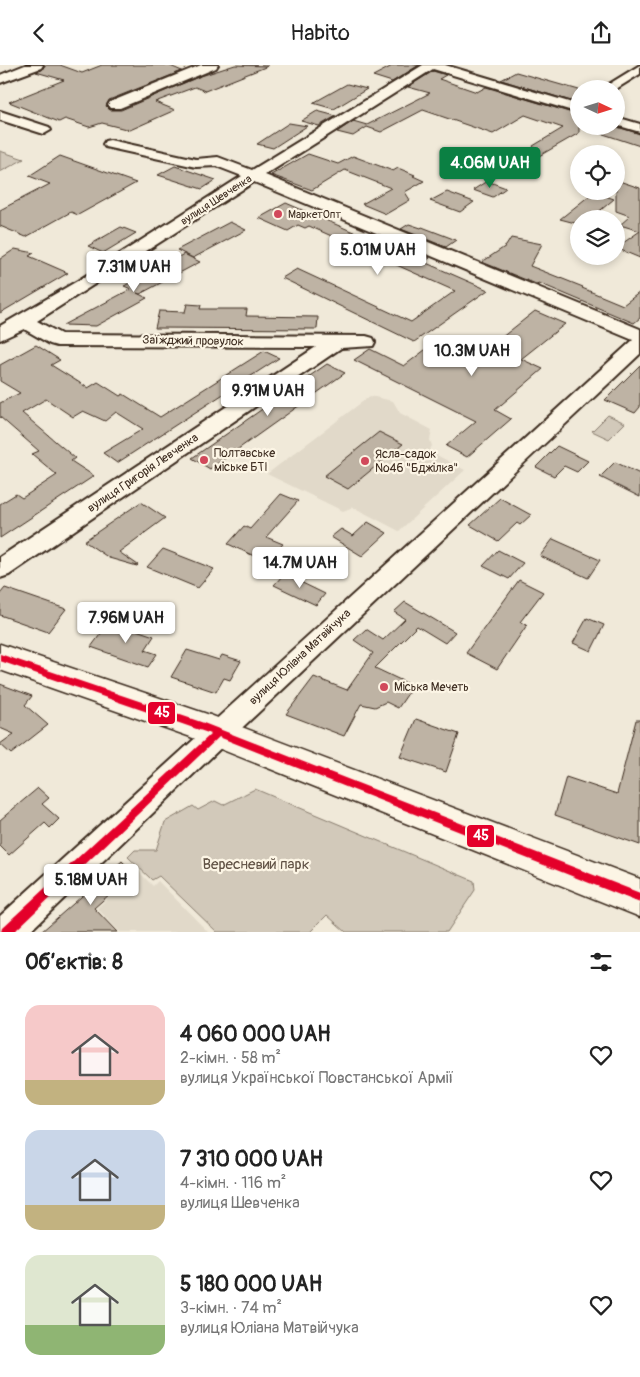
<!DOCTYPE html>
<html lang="uk">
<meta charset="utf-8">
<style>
body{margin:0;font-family:Pangolin,sans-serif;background:#f2f2f2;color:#222;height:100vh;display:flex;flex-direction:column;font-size:19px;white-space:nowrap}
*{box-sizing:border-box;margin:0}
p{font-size:16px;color:#767676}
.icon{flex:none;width:28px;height:28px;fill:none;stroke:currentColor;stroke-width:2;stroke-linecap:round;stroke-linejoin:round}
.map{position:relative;height:867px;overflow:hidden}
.drawer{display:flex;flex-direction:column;background:#fff;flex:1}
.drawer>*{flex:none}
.needle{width:32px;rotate:94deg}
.tools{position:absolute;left:570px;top:15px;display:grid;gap:10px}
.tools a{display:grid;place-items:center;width:55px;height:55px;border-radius:50%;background:#fff;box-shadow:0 2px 8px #0003;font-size:25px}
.price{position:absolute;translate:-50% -42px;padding:0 11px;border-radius:5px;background:#fff;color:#222;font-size:16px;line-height:32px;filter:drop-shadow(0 1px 2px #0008)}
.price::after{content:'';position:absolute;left:50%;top:30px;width:15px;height:11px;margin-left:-8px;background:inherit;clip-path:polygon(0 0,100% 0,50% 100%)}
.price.selected{background:#0b8043;color:#fff}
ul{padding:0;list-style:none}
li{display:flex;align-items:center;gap:15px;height:125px;padding:0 25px}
li span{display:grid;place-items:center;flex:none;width:140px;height:100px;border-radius:15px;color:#555}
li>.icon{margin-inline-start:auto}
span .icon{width:60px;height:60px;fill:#fffc;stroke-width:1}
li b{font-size:21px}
h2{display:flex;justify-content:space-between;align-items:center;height:60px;padding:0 25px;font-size:21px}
header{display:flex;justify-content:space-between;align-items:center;height:65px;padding:0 25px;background:#fff;font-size:22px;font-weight:600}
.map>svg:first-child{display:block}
.built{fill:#e1d9c9}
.green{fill:#d2c9ba;stroke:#867a6c}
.building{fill:#beb3a4;stroke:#3b2a1e}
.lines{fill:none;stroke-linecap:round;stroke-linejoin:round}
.minor-casing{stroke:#3b2a1e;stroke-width:4}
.major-casing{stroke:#3b2a1e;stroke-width:3}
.minor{fill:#fcf5e5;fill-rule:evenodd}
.major{fill:#fcf5e5;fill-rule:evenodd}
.bus-1-casing{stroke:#fcf5e5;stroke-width:3}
.bus-1{fill:#e4002b;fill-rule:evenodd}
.poi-dot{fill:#d1495b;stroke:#fcf5e5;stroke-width:2}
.labels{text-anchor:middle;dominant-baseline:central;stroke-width:4.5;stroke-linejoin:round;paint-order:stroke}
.far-street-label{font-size:11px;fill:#3b2a1e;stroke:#fcf5e5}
.far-poi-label{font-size:11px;fill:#3b2a1e;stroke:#fcf5e5;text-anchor:start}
.street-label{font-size:12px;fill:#3b2a1e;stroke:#fcf5e5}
.poi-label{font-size:12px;fill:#3b2a1e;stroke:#fcf5e5;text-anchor:start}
.near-park-label{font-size:15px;fill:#615245;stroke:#fcf5e5}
.line-badge{stroke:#fcf5e5;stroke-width:2}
.badge-label{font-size:14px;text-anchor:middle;font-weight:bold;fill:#fff}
</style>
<header><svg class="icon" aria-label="back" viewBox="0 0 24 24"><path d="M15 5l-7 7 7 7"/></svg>Habito<svg class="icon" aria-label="share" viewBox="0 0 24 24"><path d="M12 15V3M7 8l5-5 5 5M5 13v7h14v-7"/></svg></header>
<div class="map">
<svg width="640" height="867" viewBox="0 0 640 867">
<rect width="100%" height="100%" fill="#f0e9d9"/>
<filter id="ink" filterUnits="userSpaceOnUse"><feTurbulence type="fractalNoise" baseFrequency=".02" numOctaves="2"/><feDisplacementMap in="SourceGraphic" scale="10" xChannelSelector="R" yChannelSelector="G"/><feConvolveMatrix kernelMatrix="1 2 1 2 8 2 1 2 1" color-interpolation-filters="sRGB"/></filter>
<g filter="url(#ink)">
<g class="built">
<path d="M370,331L393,336L400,348L432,365L430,375L432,381L429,386L465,405L399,466L353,442L343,446L267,409Z"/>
<path d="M138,806L153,821L158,816L208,867H120L97,843Z"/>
</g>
<g class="green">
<path d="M0,86L24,94L0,107Z"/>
<path d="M608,350L625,358L609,374L592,366Z"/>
<path d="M255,724L474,816L475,825L447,867H346L327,850L310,867H217L159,811L152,815L128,792L135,785H156L165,757L193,741L198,745L215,736L223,740Z"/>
</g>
<g class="building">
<path d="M45,0H60L82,8L102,0H168L182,6L109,35L106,41L110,45H121L198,12L235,0L268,1L205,26L195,22L155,37L175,45L130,65L102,58L89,62L65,54L59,57L9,37L64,15L36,7L42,5Z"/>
<path d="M394,0H419L392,17L373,11Z"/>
<path d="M433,6L446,10L439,14L477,27L486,22L579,50V68L539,91L533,81L563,63L525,50L493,69L423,45L381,67L367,62L353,71L337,67L353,56L367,60L430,28L408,22Z"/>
<path d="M516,7L579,25V31L571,36L501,15Z"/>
<path d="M347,19L367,24L334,44L313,38Z"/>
<path d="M317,46L336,51L319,61L301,56Z"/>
<path d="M289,58L307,61L273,83L257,79Z"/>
<path d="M589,61H615L640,69V81L588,64Z"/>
<path d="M308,89L338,99L353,91L393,106L398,103L415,110L413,111L424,116L405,127L410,135L386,149L362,139L391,123L345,105L312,125L271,110Z"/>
<path d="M60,91L136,118L78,150L71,147L26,172L0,161V145L50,119L29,111Z"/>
<path d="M175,101L216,115L202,124L158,110Z"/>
<path d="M616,115L640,123V193L616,183L640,166L620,160L630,151L616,146Z"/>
<path d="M487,116L506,123L493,132L473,125Z"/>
<path d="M447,127L474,137L460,147L430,136Z"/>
<path d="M594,127L614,134L590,154H579V159L560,154Z"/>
<path d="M286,138L379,178L385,174L430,193L424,197L488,225L414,277L282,213L297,204L411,257L455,226L309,161L305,163L298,160L288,166L259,153Z"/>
<path d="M230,157L246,165L193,193L177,185Z"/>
<path d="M409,159L421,163L422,162L456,175L446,182L401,164Z"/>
<path d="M121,162L136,168L103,188L88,181Z"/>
<path d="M511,173L542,179L530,201L583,222L582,223L623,240L640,227V253L634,258L539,218L536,219L482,197L506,181Z"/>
<path d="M15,184L34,188L29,191L68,208L0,248V194Z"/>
<path d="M184,189L200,197L140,229L137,228L147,233L96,261L63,260L131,224L124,221Z"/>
<path d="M187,239L201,240L200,244H247L246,251L318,252L317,264L155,263L159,246L185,247Z"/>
<path d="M535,246L565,259L521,294L543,304L495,345L511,354L467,392L446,381L476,356L354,295L370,284L404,301L434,278L472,296Z"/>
<path d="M36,280L60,295L51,300L88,323L98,317L120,331L123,329L160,352L264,286L279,293L117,398L103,388L143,364L116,347L105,356L83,346L73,352L46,334L22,348L75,393L71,396L94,411L0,473V439L16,429L22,433L57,410L32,389L39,386L0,352V338L20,328L0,316V300Z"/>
<path d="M327,299L345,308L210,404L192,393Z"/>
<path d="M640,300V342L635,348L605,335Z"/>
<path d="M379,367L403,379L348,424L324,411Z"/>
<path d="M557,381L588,396L577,407L564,401L554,411L536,402Z"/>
<path d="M615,397L640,409V432L600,412Z"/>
<path d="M281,429L298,436L266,472L283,479L267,497L228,479L244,461L250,464Z"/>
<path d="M500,433L531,450L520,460L517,458L498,476L470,460Z"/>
<path d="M141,437L165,453L119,487L138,500L137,501L109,493L84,476Z"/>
<path d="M368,457L387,468L362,491L331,472L341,464L353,471Z"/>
<path d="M553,474L600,495L588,513L540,491Z"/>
<path d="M163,484L214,504L198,523L147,502Z"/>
<path d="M498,485L523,498L509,514L483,501Z"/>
<path d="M284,509L325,529L316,540L274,520Z"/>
<path d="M519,515L543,527L520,557L527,560L497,604L466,588Z"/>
<path d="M5,523L66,544L48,567L0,550V529Z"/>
<path d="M405,537L455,567L445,578L417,561L375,603L413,621L398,643L386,637L375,642L361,639L344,671L286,649L314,612L347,625L373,588L354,575L366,564L383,575L405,554L394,547Z"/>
<path d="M587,553L604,560L591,586L573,578Z"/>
<path d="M110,556L154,571L145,585L157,589L148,602L91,582Z"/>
<path d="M187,585L219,595L222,590L241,596L230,615L224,613L216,627L171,612Z"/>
<path d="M0,619L32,631L25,640L48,660L11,689L0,679L14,669L0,663Z"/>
<path d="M416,654L459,669L446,707L400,692Z"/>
<path d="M636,655H640V780L555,750L566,712L617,729Z"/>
<path d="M38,723L49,733L42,739L59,754L50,763L45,758L9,790L0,781V755Z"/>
<path d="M122,796L134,808L94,843L117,867H41Z"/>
</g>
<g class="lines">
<g class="minor-casing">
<g id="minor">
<path d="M25,0H43L41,3L0,18V10Z"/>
<path d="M201,0H218L216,3L120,43H110L108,40L110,37Z"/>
<path d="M423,0H445L579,40V48L433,4L265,110L640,264V289L228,676L29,867H0V851L633,275L254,117L37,256L61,269L366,271L373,273L375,277L373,281L341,283L9,510L0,513V492L316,282L57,281L50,279L24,264L0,275V261L79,215L242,111L216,101L196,102L105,82L103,79L105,76L110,75L196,94L218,92L252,105Z"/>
<path d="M640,0V9L616,24H601Z"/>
<path d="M0,46L49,62L51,65L44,69L0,55Z"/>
<path d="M616,52L640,59V67L616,60Z"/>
</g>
</g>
<g class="major-casing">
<path id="major" d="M0,579L210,650L640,814V852L188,671L0,605Z"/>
</g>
<use href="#minor" class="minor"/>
<use href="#major" class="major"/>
<g class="bus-1-casing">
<path id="bus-1" d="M0,589L201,657L640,828V838L219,672L14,867H1L2,863L211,669L0,596Z"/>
</g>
<use href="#bus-1" class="bus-1"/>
</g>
</g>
<g class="poi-dot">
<circle cx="278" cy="149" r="5"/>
<circle cx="204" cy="395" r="5"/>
<circle cx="365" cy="396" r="5"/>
<circle cx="384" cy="622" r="5"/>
</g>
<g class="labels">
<g class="far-street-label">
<text transform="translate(216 135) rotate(-33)">вулиця Шевченка</text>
</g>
<g class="far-poi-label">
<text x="288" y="149">МаркетОпт</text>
</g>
<g class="street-label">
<text transform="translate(193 276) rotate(1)">Заїжджий провулок</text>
<text transform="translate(143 408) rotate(-34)">вулиця Григорія Левченка</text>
<text transform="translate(300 592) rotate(-43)">вулиця Юліана Матвійчука</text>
</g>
<g class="poi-label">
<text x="214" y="388">Полтавське<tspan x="214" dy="14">міське БТІ</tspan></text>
<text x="375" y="389">Ясла-садок<tspan x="375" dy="14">№46 "Бджілка"</tspan></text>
<text x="394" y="622">Міська Мечеть</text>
</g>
<g class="near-park-label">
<text x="256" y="799">Вересневий парк</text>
</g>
</g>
<g class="line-badge">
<rect x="147" y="636" width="29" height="24" rx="5" fill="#e4002b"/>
<rect x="466" y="759" width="29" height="24" rx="5" fill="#e4002b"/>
</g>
<g class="badge-label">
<text x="162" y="652">45</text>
<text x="481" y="775">45</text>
</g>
</svg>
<div class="tools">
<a><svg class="needle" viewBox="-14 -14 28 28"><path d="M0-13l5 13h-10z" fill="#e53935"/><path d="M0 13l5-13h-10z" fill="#767676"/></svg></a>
<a><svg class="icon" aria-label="locate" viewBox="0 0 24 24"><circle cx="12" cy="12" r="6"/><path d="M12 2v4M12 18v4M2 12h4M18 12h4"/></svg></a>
<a><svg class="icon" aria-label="layers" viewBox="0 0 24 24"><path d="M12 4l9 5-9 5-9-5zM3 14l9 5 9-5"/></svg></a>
</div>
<b class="price selected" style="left:490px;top:124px">4.06M UAH</b>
<b class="price" style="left:378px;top:211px">5.01M UAH</b>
<b class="price" style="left:134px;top:228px">7.31M UAH</b>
<b class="price" style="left:472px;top:312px">10.3M UAH</b>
<b class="price" style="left:268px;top:352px">9.91M UAH</b>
<b class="price" style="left:300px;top:524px">14.7M UAH</b>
<b class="price" style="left:126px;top:579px">7.96M UAH</b>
<b class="price" style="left:91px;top:841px">5.18M UAH</b>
</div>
<section class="drawer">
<h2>Об’єктів: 8<svg class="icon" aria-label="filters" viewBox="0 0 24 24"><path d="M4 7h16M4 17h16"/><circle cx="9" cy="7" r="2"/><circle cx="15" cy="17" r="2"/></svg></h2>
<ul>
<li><span style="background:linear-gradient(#f6c9c9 75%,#c2b280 0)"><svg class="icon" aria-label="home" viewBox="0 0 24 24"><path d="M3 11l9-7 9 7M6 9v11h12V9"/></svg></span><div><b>4 060 000 UAH</b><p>2-кімн. · 58 m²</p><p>вулиця Української Повстанської Армії</p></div><svg class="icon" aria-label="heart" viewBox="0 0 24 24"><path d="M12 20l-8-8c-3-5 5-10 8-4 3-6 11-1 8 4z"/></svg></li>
<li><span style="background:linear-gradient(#c9d6e8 75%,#c2b280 0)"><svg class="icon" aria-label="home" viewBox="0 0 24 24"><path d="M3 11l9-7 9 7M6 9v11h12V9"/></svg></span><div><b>7 310 000 UAH</b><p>4-кімн. · 116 m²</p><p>вулиця Шевченка</p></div><svg class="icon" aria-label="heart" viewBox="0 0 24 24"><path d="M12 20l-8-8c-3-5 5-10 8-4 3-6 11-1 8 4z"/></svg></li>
<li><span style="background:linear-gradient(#dfe7d0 70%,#8fb573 0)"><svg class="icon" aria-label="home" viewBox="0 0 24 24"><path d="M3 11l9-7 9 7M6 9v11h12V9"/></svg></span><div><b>5 180 000 UAH</b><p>3-кімн. · 74 m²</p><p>вулиця Юліана Матвійчука</p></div><svg class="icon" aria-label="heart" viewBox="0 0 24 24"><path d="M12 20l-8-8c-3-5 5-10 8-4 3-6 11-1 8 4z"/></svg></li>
</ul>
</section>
